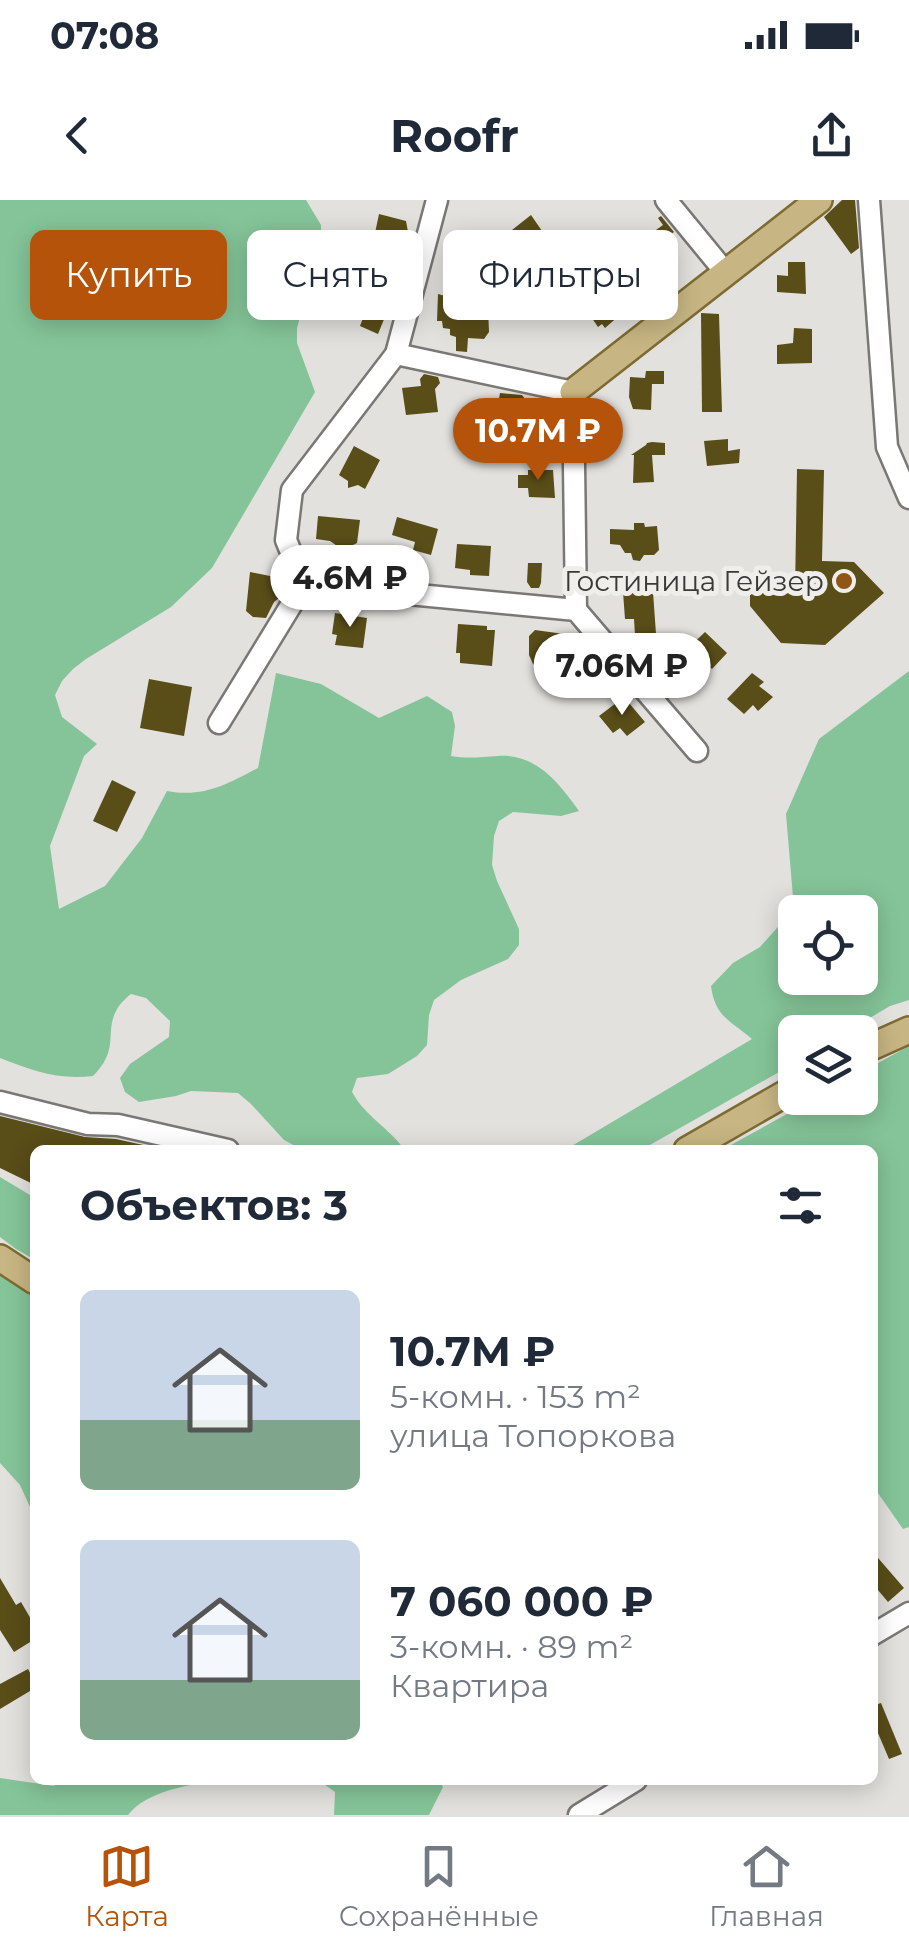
<!DOCTYPE html>
<html lang="ru">
<meta charset="utf-8">
<style>
body{margin:0;font-family:Montserrat,sans-serif;background:#f6f6f7;color:#1f2937;height:100vh;display:flex;flex-direction:column;font-size:38px;white-space:nowrap}
*{box-sizing:border-box;margin:0}
p{font-size:32px;color:#747a83}
.icon{flex:none;width:55px;height:55px;fill:none;stroke:currentColor;stroke-width:2;stroke-linecap:round;stroke-linejoin:round}
.map{position:relative;flex:1;overflow:hidden}
.panel{position:absolute;left:30px;top:945px;width:848px;height:640px;display:flex;flex-direction:column;background:#fff;border-radius:15px;box-shadow:0 5px 25px #0003}
.panel>*{flex:none}
.top-card{position:absolute;left:30px;top:30px;width:850px;height:90px;display:flex;gap:20px}
.tools{position:absolute;left:778px;top:695px;display:grid;gap:20px}
.tools a{display:grid;place-items:center;width:100px;height:100px;border-radius:15px;background:#fff;box-shadow:0 5px 25px #0003;font-size:50px}
.price{position:absolute;translate:-50% -85px;padding:0 22px;border-radius:35px;background:#fff;color:#222;font-size:32px;line-height:65px;filter:drop-shadow(0 2px 5px #0008)}
.price::after{content:'';position:absolute;left:50%;top:60px;width:30px;height:22px;margin-left:-15px;background:inherit;clip-path:polygon(0 0,100% 0,50% 100%)}
.price.selected{background:#b45309;color:#fff}
ul{padding:0;list-style:none}
li{display:flex;align-items:center;gap:30px;height:250px;padding:0 50px}
li span{display:grid;place-items:center;flex:none;width:280px;height:200px;border-radius:15px;color:#555}
li>.icon{margin-inline-start:auto}
span .icon{width:120px;height:120px;fill:#fffc;stroke-width:1}
li b{font-size:42px}
h2{display:flex;justify-content:space-between;align-items:center;height:120px;padding:0 50px;font-size:42px}
.pill{padding:0 35px;border-radius:15px;background:#fff;box-shadow:0 5px 25px #0003;font-size:35px;line-height:90px}
.pill.selected{background:#b45309;color:#fff}
.status{display:flex;justify-content:space-between;align-items:center;height:70px;padding:0 50px;background:#fff;direction:ltr}
.status svg{height:28px;fill:currentColor}
header{display:flex;justify-content:space-between;align-items:center;height:130px;padding:0 50px;background:#fff;font-size:45px;font-weight:700}
.dock{display:flex;justify-content:space-around;align-items:center;height:140px;border-top:2px solid #e0e1e3;background:#fff;font-size:28px;color:#747a83}
.dock a{display:grid;justify-items:center;gap:5px}
.dock .selected{color:#b45309}
.map>svg:first-child{display:block}
.forest{fill:#85c498;fill-rule:evenodd}
.building{fill:#594d18}
.lines{fill:none;stroke-linecap:round;stroke-linejoin:round}
.minor-casing{stroke:#797875;stroke-width:25}
.major-casing{stroke:#7d6b32;stroke-width:30}
.minor{stroke:#fff;stroke-width:20}
.major{stroke:#c7b683;stroke-width:25}
.poi-dot{fill:#915515;stroke:#efeeea;stroke-width:4}
.labels{text-anchor:middle;dominant-baseline:central;stroke-width:10;stroke-linejoin:round;paint-order:stroke}
.poi-label{font-size:28px;fill:#393937;stroke:#efeeea;text-anchor:end}
</style>
<div class="status"><b>07:08</b><svg viewBox="0 0 49 12"><path d="M0 12V9h3v3zM5 12V6h3v6zM10 12V3h3v9zM15 12V0h3v12zM26 1h20v11H26zM47 4h2v5h-2z"/></svg></div>
<header><svg class="icon" aria-label="back" viewBox="0 0 24 24"><path d="M15 5l-7 7 7 7"/></svg>Roofr<svg class="icon" aria-label="share" viewBox="0 0 24 24"><path d="M12 15V3M7 8l5-5 5 5M5 13v7h14v-7"/></svg></header>
<div class="map">
<svg width="909" height="1615" viewBox="0 0 909 1615">
<rect width="100%" height="100%" fill="#e2e1dd"/>
<g class="forest">
<path d="M0,0H306L321,25V40L297,128V143L315,192L212,368L171,407L86,459L73,469L62,481L55,495L62,517L97,544L84,556L50,646L59,709L105,686L142,638L167,591C204,598 227,584 258,568L276,473L321,484L379,518L427,496L452,512L455,526L451,556C468,559 481,557 498,556C536,553 559,583 579,611L561,616L513,612L499,621L494,636L492,665L497,681L519,729V745L508,759L461,780L434,800L429,815L427,845L417,856L388,874L357,878L352,892C365,916 389,928 405,950H303L284,940L251,904L238,893L191,891L176,896L139,902L125,892L120,878L130,864L169,837L170,821L146,798L131,794C129,795 120,804 119,806C102,831 122,847 93,876C56,880 34,871 0,858Z"/>
<path d="M909,471V800L890,806L846,832H795V863L641,950H565L752,839C731,821 715,817 711,786L733,763L760,747L794,709L786,614L819,539ZM795,712H860V778H795Z"/>
<path d="M909,846V1327L903,1329L873,1286L872,950H722L816,898H860V873Z"/>
<path d="M0,977L35,998V1060L16,1049L0,1037Z"/>
<path d="M0,1070L35,1096V1318L20,1285L0,1263Z"/>
<path d="M0,1578L54,1586L60,1580H215C186,1586 147,1591 128,1615H0Z"/>
<path d="M318,1580H439L443,1587L429,1615H334L335,1592Z"/>
</g>
<g class="building">
<path d="M842,0H855L859,48L851,54L824,17Z"/>
<path d="M379,14L406,21L408,32L402,34L398,44L386,39L381,42L375,33Z"/>
<path d="M531,15L551,44L509,81L491,62L517,37L512,30Z"/>
<path d="M661,16L674,32L665,38L675,50L659,61L651,51L647,54L639,42L663,25L658,18Z"/>
<path d="M788,62H805L806,94L777,92V75L788,76Z"/>
<path d="M615,93L625,104L617,110L620,115L605,128L602,124L598,127L587,111Z"/>
<path d="M438,94L488,108L489,132L484,139L468,138L467,152L456,151V137L450,135V129L443,128L442,121H437Z"/>
<path d="M370,99L389,107L378,134L360,126Z"/>
<path d="M701,113L719,114L722,212H702Z"/>
<path d="M794,128L812,129V163L777,164V145L793,143Z"/>
<path d="M646,171H664V184H652L651,210L633,209L629,197L630,177L645,178Z"/>
<path d="M424,174L438,177L440,183L435,189L438,212L406,215L402,188L421,186L420,179Z"/>
<path d="M500,193L522,195L532,208V221L524,228L512,227L513,221L505,219L506,212L497,210Z"/>
<path d="M728,239V251L740,249L739,263L707,266L704,241Z"/>
<path d="M652,242L665,243V255H652L654,282L633,283L634,255H631L646,245L647,243Z"/>
<path d="M354,246L380,260L365,289L358,285L348,288V281L339,275Z"/>
<path d="M797,269L824,270L822,361L854,362L884,393L825,445L781,443L750,406V393H795Z"/>
<path d="M528,270H553L555,298L529,297L528,288H518V275H528Z"/>
<path d="M318,316L360,320L357,343L343,350L330,341L316,339Z"/>
<path d="M397,317L438,329L431,355L413,350L415,342L392,335Z"/>
<path d="M634,323H644L645,327L657,326L659,350L654,355H644L640,361L633,360L631,353H625L620,345L610,344V329L634,330Z"/>
<path d="M457,344L491,346L489,376L470,375V370L455,368Z"/>
<path d="M528,363H542L541,383L539,388H531L527,382Z"/>
<path d="M250,372L275,377L274,388L280,389L279,398L274,402L266,418L253,417L246,411Z"/>
<path d="M623,392H653L656,434L635,435L634,419H625Z"/>
<path d="M335,413L367,418L363,448L335,445L337,435L332,434Z"/>
<path d="M458,424L487,426V430H495L492,466L460,463V453H456Z"/>
<path d="M535,430L564,434L577,451L569,456L568,467L562,471H543L533,464L529,455V436Z"/>
<path d="M705,432L727,453L712,469L707,464L698,474L680,456Z"/>
<path d="M752,473L764,482L759,486L773,497L758,511L753,505L744,514L727,499Z"/>
<path d="M149,479L192,487L184,536L140,528Z"/>
<path d="M624,497L645,522L627,536L620,528L613,533L599,516Z"/>
<path d="M112,580L136,592L117,632L93,621Z"/>
<path d="M0,916L85,937L116,939L166,950H35V985L0,968Z"/>
<path d="M872,1351L904,1388L888,1402L872,1383Z"/>
<path d="M0,1378L16,1405L21,1402L35,1426V1439L14,1452L0,1430Z"/>
<path d="M28,1469L35,1482V1488L0,1509V1484Z"/>
<path d="M881,1503L902,1554L889,1559L872,1519V1506Z"/>
</g>
<g class="lines">
<g class="minor-casing">
<g id="minor">
<path d="M666,0L726,73"/>
<path d="M869,0L887,247L909,298"/>
<path d="M396,154L573,192L576,410"/>
<path d="M304,384L576,410L697,551"/>
<path d="M219,523L304,384L286,340L292,290L396,154L437,0"/>
<path d="M0,902L88,924L118,925L228,950"/>
<path d="M872,1435L909,1413"/>
<path d="M579,1615L636,1580"/>
</g>
</g>
<g class="major-casing">
<g id="major">
<path d="M573,192L819,0"/>
<path d="M860,852L909,830"/>
<path d="M687,950L795,888"/>
<path d="M0,1058L35,1081"/>
</g>
</g>
<use href="#minor" class="minor"/>
<use href="#major" class="major"/>
</g>
<circle class="poi-dot" cx="844" cy="381" r="10"/>
<g class="labels">
<g class="poi-label">
<text x="824" y="381">Гостиница Гейзер</text>
</g>
</g>
</svg>
<div class="tools">
<a><svg class="icon" aria-label="locate" viewBox="0 0 24 24"><circle cx="12" cy="12" r="6"/><path d="M12 2v4M12 18v4M2 12h4M18 12h4"/></svg></a>
<a><svg class="icon" aria-label="layers" viewBox="0 0 24 24"><path d="M12 4l9 5-9 5-9-5zM3 14l9 5 9-5"/></svg></a>
</div>
<b class="price selected" style="left:538px;top:283px">10.7M ₽</b>
<b class="price" style="left:350px;top:430px">4.6M ₽</b>
<b class="price" style="left:622px;top:518px">7.06M ₽</b>
<div class="top-card">
<a class="pill selected">Купить</a>
<a class="pill">Снять</a>
<a class="pill">Фильтры</a>
</div>
<section class="panel">
<h2>Объектов: 3<svg class="icon" aria-label="filters" viewBox="0 0 24 24"><path d="M4 7h16M4 17h16"/><circle cx="9" cy="7" r="2"/><circle cx="15" cy="17" r="2"/></svg></h2>
<ul>
<li><span style="background:linear-gradient(#c9d6e8 65%,#7fa58c 0)"><svg class="icon" aria-label="home" viewBox="0 0 24 24"><path d="M3 11l9-7 9 7M6 9v11h12V9"/></svg></span><div><b>10.7M ₽</b><p>5-комн. · 153 m²</p><p>улица Топоркова</p></div></li>
<li><span style="background:linear-gradient(#c9d6e8 70%,#7fa58c 0)"><svg class="icon" aria-label="home" viewBox="0 0 24 24"><path d="M3 11l9-7 9 7M6 9v11h12V9"/></svg></span><div><b>7 060 000 ₽</b><p>3-комн. · 89 m²</p><p>Квартира</p></div></li>
</ul>
</section>
</div>
<nav class="dock">
<a class="selected"><svg class="icon" aria-label="map" viewBox="0 0 24 24"><path d="M3 6l6-2 6 2 6-2v14l-6 2-6-2-6 2zM9 4v14M15 6v14"/></svg>Карта</a>
<a><svg class="icon" aria-label="saved" viewBox="0 0 24 24"><path d="M7 4h10v16l-5-4-5 4z"/></svg>Сохранённые</a>
<a><svg class="icon" aria-label="home" viewBox="0 0 24 24"><path d="M3 11l9-7 9 7M6 9v11h12V9"/></svg>Главная</a>
</nav>
